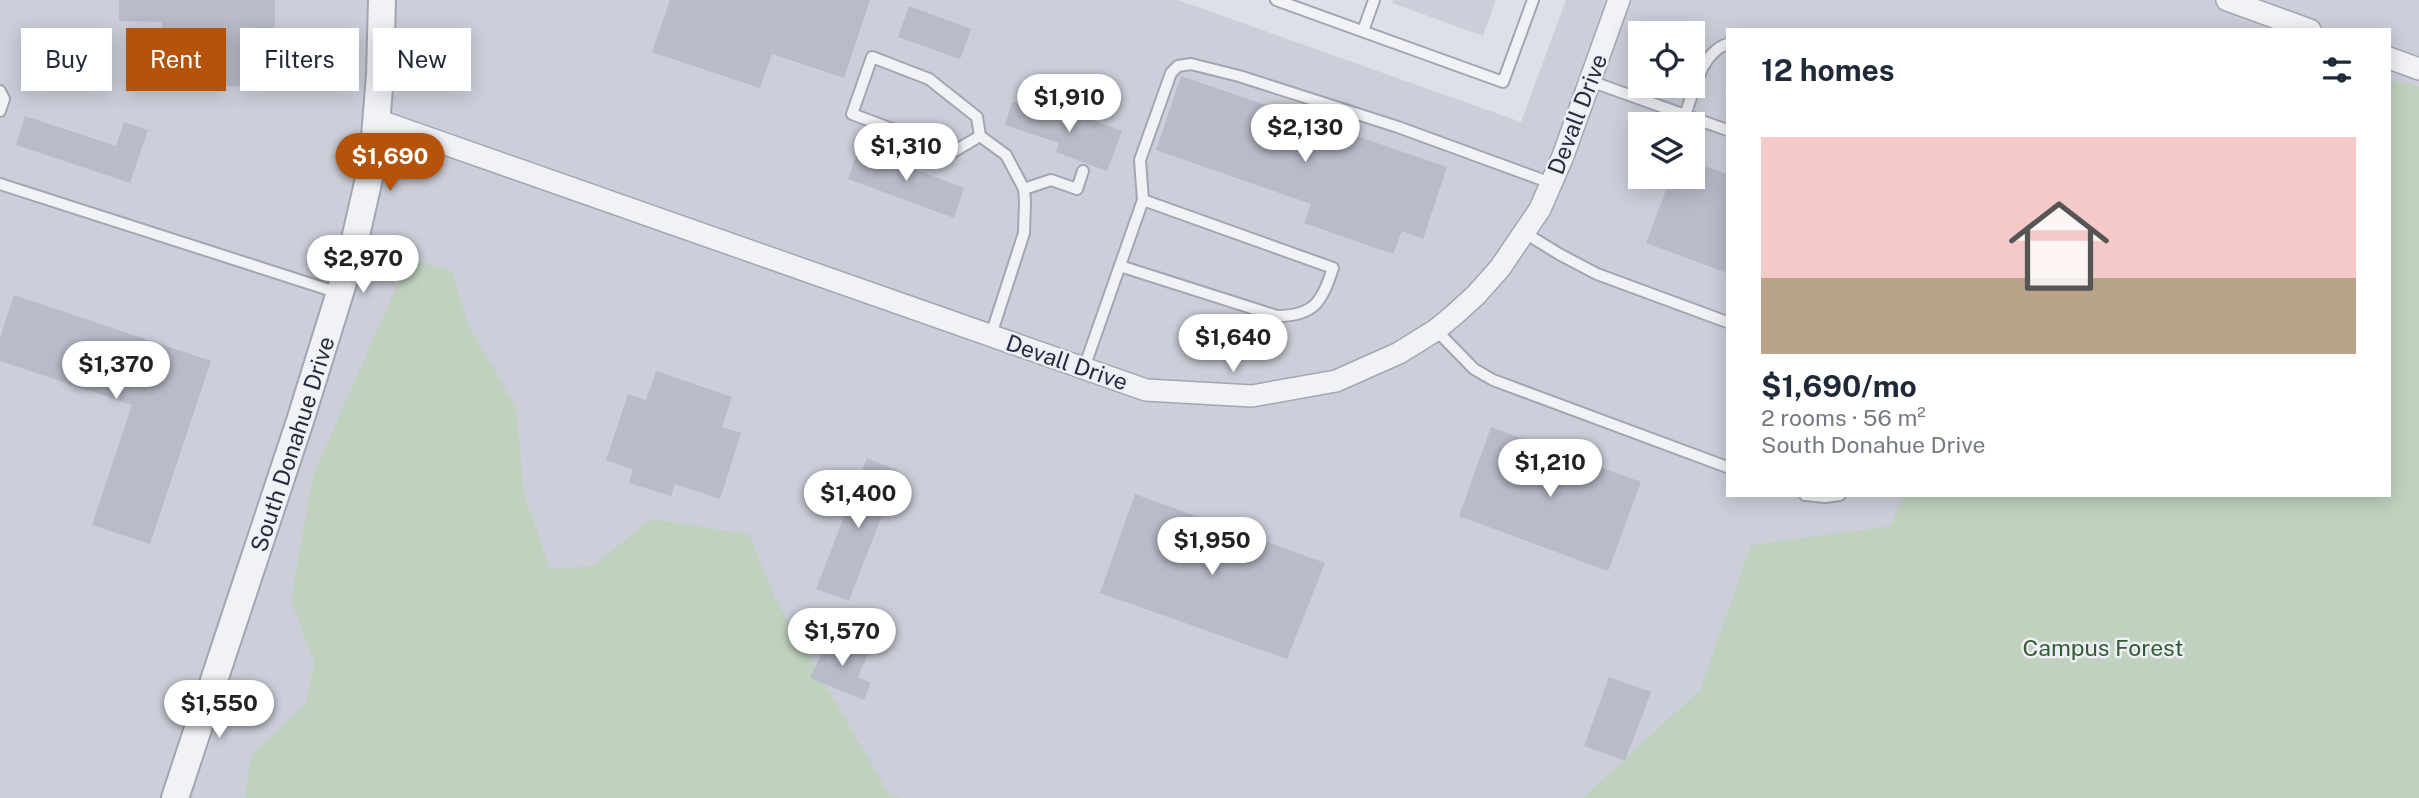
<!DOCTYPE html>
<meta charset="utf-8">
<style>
body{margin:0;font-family:"Public Sans",sans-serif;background:#f6f6f7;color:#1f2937;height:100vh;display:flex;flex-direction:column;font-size:26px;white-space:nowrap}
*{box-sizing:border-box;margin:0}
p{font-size:23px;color:#747a83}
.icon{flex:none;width:38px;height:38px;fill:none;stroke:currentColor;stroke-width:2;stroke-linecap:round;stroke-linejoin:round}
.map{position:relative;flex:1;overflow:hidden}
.sheet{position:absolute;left:1726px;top:28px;width:665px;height:469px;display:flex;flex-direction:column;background:#fff;border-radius:0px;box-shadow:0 4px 18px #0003}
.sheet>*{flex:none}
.banner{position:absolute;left:21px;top:28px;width:665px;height:63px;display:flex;gap:14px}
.controls{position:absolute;left:1628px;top:21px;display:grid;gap:14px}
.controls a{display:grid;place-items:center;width:77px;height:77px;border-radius:0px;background:#fff;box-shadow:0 4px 18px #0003;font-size:35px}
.price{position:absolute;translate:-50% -60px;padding:0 16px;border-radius:24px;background:#fff;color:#222;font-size:23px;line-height:46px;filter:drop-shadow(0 2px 4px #0008)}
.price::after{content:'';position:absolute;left:50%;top:42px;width:21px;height:16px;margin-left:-10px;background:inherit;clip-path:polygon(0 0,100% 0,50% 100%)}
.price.current{background:#b45309;color:#fff}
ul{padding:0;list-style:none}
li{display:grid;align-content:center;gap:14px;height:371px;padding:0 35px}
li span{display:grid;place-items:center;height:217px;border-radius:0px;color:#555}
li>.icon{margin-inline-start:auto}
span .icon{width:126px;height:126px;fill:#fffc;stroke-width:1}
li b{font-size:30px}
h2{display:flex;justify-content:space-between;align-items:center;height:84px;padding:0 35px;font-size:30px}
.tag{padding:0 24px;border-radius:0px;background:#fff;box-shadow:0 4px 18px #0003;font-size:24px;line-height:63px}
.tag.current{background:#b45309;color:#fff}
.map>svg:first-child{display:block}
.built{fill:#cccfda;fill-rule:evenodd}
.green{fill:#c0d2bf}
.building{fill:#b8bbc8}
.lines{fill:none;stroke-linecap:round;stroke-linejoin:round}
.service-casing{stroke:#a3a6b2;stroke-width:14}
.minor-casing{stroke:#a3a6b2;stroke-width:24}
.tertiary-casing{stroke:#a3a6b2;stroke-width:30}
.service{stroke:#f1f2f6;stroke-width:10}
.minor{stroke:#f1f2f6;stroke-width:21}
.tertiary{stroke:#f1f2f6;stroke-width:26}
.labels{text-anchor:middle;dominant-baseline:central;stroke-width:5;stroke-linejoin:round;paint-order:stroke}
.street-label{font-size:23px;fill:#272b3f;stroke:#edeff6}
.park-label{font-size:23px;fill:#345b33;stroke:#edeff6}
</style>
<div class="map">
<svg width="2419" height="798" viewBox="0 0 2419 798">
<rect width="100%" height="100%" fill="#dee0e8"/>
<g class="built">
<path d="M0,0H1178L1521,122L1566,0H2419V798H0ZM1727,30H2389V495H1727ZM1640,33H1692V86H1640ZM1640,124H1692V177H1640Z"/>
<path d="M1393,0H1496L1483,36L1392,3Z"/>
</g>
<g class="green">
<path d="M2389,80L2419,86V798H1582L1700,690L1751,545L1890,526L1904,495H2389Z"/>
<path d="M409,258L452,271L468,324L516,407L524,494L550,569L593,566L651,519L749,534L774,596L889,794L900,798H245L251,755L306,704L314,662L291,601L313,475Z"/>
</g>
<g class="building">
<path d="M119,0H275L274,87L162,85V22L119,21Z"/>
<path d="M670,0H870L844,78L772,54L760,88L652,52Z"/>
<path d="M909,6L971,29L960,59L898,37Z"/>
<path d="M1181,76L1447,167L1423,239L1402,231L1393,254L1304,223L1311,204L1156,150Z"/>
<path d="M1012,102L1068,121L1071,112L1122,131L1107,171L1056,152L1059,143L1005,125Z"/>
<path d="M25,116L116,146L124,122L148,130L130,183L16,145Z"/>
<path d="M859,148L964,188L954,218L848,179Z"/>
<path d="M1692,161L1727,174V273L1646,243L1671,177H1692Z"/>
<path d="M14,295L211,361L150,544L92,525L132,405L0,361V338Z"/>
<path d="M656,371L732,397L722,427L741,433L720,499L675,484L671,496L629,483L633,470L606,460L628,394L646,400Z"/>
<path d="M1491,427L1641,482L1608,571L1459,516Z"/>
<path d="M867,458L899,471L849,601L816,589Z"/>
<path d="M1135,494L1325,563L1287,659L1100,593Z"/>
<path d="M830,636L869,652L858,677L871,683L864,700L810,678Z"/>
<path d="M1609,677L1651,692L1625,761L1584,746Z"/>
</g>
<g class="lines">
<g class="service-casing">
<g id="service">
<path d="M1276,0L1503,82L1533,0"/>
<path d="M1363,31L1374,0"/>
<path d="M1590,81L1727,130"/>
<path d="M0,91L4,99L0,111"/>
<path d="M1685,115C1694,91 1701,53 1727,44"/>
<path d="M980,136L953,152L852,114L872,57L929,79L977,117L980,136L1006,155L1024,189L1025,201L1024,233L991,335"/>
<path d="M0,184L339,293"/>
<path d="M1024,189L1051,180L1077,189L1083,171"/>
<path d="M1525,233L1559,254L1597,274L1727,322"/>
<path d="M1120,266L1277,316C1315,316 1322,301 1333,268L1143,200"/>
<path d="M1436,330L1474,369L1493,380L1727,467"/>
<path d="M1084,368L1143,200L1140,160L1171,73L1178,66L1191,64L1239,76L1398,127L1551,183"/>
<path d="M1805,495L1825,497L1840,495"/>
</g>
</g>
<g class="minor-casing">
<g id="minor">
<path d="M2227,0L2310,30"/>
<path d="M2389,58L2419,69"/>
<path d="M377,120L1146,390L1252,396L1336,381L1399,353L1436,330L1454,315L1476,295L1500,268L1540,209L1563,156L1619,0"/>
</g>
</g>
<g class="tertiary-casing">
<g id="tertiary">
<path id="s1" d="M175,798L300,421L351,257L373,161L380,75L382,0"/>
</g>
</g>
<use href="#service" class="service"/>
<use href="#minor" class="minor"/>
<use href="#tertiary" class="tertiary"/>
</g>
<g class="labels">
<g class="street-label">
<text transform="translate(1577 114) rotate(-69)">Devall Drive</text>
<text transform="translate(1067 362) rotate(19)">Devall Drive</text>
<text stroke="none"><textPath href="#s1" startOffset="373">South Donahue Drive</textPath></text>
</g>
<g class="park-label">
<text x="2103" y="647">Campus Forest</text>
</g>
</g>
</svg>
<div class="controls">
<a><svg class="icon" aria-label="locate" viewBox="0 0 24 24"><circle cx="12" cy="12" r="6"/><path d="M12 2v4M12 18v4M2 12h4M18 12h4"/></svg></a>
<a><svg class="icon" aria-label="layers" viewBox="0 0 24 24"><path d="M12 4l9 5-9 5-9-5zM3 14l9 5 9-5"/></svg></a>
</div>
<b class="price" style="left:1069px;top:134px">$1,910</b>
<b class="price" style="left:1305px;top:164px">$2,130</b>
<b class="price" style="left:906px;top:183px">$1,310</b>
<b class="price current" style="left:390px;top:193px">$1,690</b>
<b class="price" style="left:363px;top:295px">$2,970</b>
<b class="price" style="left:1233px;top:374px">$1,640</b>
<b class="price" style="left:116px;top:401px">$1,370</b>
<b class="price" style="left:1550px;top:499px">$1,210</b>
<b class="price" style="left:858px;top:530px">$1,400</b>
<b class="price" style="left:1212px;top:577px">$1,950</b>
<b class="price" style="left:842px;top:668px">$1,570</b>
<b class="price" style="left:219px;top:740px">$1,550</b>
<div class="banner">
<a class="tag">Buy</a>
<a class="tag current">Rent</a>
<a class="tag">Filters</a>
<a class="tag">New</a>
</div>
<section class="sheet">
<h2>12 homes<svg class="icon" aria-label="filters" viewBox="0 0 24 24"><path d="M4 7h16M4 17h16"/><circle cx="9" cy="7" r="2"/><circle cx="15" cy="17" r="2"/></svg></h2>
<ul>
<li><span style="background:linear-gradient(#f6c9c9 65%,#b9a48a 0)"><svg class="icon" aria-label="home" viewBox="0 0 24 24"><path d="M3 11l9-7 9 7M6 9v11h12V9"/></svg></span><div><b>$1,690/mo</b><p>2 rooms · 56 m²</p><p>South Donahue Drive</p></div></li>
</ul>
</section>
</div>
